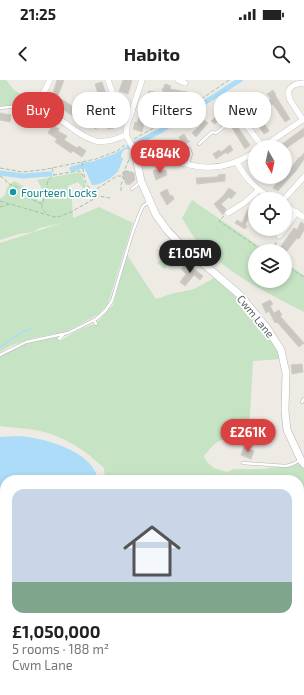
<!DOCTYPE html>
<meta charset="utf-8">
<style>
body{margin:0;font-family:"Exo 2",sans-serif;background:#f2f2f2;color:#222;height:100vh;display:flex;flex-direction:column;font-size:15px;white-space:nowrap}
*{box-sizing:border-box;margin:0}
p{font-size:13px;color:#767676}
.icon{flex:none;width:22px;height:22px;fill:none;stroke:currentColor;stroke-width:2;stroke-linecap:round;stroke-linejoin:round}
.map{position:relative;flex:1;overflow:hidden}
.side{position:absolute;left:0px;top:395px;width:304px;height:220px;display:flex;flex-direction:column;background:#fff;border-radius:16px 16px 0 0;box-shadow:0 2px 6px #0003}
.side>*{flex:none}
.banner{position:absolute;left:12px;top:12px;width:280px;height:36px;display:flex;gap:8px}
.needle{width:26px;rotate:171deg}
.buttons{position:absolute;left:248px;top:60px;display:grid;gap:8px}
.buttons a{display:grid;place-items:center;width:44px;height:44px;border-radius:50%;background:#fff;box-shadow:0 2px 6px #0003;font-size:20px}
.price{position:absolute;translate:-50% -34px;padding:0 9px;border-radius:14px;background:#da4140;color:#fff;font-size:13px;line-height:26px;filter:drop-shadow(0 1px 2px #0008)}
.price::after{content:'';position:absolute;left:50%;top:24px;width:12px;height:9px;margin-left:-6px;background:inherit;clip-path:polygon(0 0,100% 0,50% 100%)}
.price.current{background:#222;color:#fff}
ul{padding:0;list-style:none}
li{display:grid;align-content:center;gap:8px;height:212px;padding:0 12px}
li+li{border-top:1px solid #e0e0e0}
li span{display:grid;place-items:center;height:124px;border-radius:12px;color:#555}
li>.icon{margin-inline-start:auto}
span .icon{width:72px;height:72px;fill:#fffc;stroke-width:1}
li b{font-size:17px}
.pill{padding:0 14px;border-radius:16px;background:#fff;box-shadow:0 2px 6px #0003;font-size:14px;line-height:36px}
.pill.current{background:#da4140;color:#fff}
.status{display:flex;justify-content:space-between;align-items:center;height:28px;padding:0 20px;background:#fff;direction:ltr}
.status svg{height:11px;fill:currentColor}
header{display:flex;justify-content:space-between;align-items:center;height:52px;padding:0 12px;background:#fff;font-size:18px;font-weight:700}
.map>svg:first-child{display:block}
.green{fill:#c6e3c4}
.water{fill:#acdcf7}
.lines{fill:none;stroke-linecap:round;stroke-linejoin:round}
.stream{stroke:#acdcf7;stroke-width:1.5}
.canal{stroke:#acdcf7;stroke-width:5}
.building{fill:#cac6c2;stroke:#d2cdc4}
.service-casing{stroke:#b3b6b9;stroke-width:3.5}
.minor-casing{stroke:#b3b6b9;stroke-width:6}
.tertiary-casing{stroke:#b3b6b9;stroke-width:8}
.path{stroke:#9ec4a6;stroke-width:1;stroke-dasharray:4 2;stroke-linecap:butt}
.service{stroke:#fff;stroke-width:2.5}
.minor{stroke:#fff;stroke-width:5.5}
.tertiary{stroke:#fff;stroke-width:7}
.culture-dot{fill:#0f9aa8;stroke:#fff;stroke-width:1.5}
.labels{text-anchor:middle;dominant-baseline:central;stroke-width:3.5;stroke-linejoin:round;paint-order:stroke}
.culture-label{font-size:11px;fill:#0d838f;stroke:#fff;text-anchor:start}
.street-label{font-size:11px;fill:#5d6164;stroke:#fff}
</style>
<div class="status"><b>21:25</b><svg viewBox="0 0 49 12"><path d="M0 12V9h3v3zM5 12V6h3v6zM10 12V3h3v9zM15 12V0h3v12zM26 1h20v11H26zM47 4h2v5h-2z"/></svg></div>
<header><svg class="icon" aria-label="back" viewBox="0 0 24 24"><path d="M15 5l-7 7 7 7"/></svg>Habito<svg class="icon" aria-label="search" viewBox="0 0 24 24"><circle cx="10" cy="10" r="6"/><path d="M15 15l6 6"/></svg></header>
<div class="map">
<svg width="304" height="615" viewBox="0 0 304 615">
<rect width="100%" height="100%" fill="#eeebe5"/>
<g class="green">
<path d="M0,0H6L14,10L35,22L30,24L0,26Z"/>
<path d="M80,92L86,106L84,109L78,102L68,106L72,119L73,138L99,127L133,143L108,224L99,234L66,252L33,258L10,266L0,272V163L62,143L40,148L33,152L19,154L0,160V119L5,115L7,107L14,101L28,109L39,121H41C45,114 41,106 37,100Z"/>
<path d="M192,120L266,171H255V201H285V183L304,195V232C267,213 228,194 199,163C192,156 187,146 182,138Z"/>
<path d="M173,167L180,173L164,189L157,183Z"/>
<path d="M127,175L156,219L174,213L181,212L194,209L214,198L238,216L273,259L281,279L253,281L249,351L238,352L236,361L234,362C221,353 212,367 204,376L207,382L214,388L227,392L234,389H262L298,384L302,385L304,388V615H0V526L5,528V610H299V400H105L104,388C85,370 65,357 40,351C27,348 13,348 0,346V277C17,265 37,258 57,257L60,261C70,255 87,244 97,244L98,241L113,225Z"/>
</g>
<g class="water">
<path d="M128,66L129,68C124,69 121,72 121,77L123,78C122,82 120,87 118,91C114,97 99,106 92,105L83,85L114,74Z"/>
<path d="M18,356C42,357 93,371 98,399L5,400V521L0,519V357Z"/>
</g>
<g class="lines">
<g class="stream">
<path d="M0,267L22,252L31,249"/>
<path d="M299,581H304"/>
</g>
<g class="canal">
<path d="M129,67L162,50L240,0"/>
<path d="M72,89L89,84"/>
<path d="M0,93L23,96L50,94"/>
</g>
</g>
<g class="building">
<path d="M57,0H64L57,18L52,16Z"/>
<path d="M123,0H132L128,14L119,11Z"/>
<path d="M102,2L111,29H113L115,35H112L114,48L108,49L104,31L95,4Z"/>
<path d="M165,4L171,6L170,9L187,12L185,20L176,18L175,20L169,19L171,14L162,11Z"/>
<path d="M273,10L276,15H275L290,39L285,42L273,24L272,25L269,20L271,19L267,14Z"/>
<path d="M149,11L155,12L152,25H154L146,44L144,43L142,52L133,49L135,42L137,43L140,35H141Z"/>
<path d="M236,17L239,21L215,44L211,41Z"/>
<path d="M61,19L77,29L73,36L57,26Z"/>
<path d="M255,29L269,51L264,54L250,33Z"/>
<path d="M32,31L42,36L38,42L28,37Z"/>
<path d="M85,32L91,36L89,39L99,44L96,49L80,40Z"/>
<path d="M0,33L11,35L10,42L0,40Z"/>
<path d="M204,40L208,43L196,57L192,53L200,46L199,45Z"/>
<path d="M235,43L250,65L245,69L231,46Z"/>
<path d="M53,45L59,49L58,51L67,56L64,60L77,68L79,66L86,71L82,77L73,71L71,73L55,62L57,59L48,53Z"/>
<path d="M304,48V56L285,69V67H278Z"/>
<path d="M184,54L188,61H190L179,68L171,70L170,68L158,70L157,65L167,63V65L182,62L179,57Z"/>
<path d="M230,65L233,70L227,74L226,72L216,79L213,74L219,70L221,72Z"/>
<path d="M304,73V79L296,91L290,97L278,111L273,108L281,97H285L299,77L300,78Z"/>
<path d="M160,88V91L166,90L167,95L156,100L153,91Z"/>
<path d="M125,91L134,93L135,100L129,105L123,98V93Z"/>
<path d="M225,94V101L197,104L196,98L218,97V95Z"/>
<path d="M229,108L236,113L231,119L229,117L221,124L226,129L223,135L214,124L223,116Z"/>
<path d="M167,109L170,116L172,115L174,119L167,125L160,113Z"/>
<path d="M255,122V134L252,139L249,137L245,145L247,146L245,149L235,143L237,140L242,143L248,129L250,130Z"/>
<path d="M301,142L304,144V150L299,159L297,158L287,171H282L279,169L294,148L297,150Z"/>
<path d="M187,183L203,196L200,200L194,195L185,206L180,202L186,194L181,189Z"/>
<path d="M270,220L273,224L270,226L274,233L279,230L282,235L280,236L304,263L299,267L277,242L275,243L269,231L266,233L262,224Z"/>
<path d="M302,284L303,292L292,294L291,285Z"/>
<path d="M244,367L254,371L251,379L241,375Z"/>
</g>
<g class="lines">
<g class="service-casing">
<g id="service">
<path d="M0,28L40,24"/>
<path d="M199,64L212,52L216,53L226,45"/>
<path d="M188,84L191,74L189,69"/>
<path d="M132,109L139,103"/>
<path d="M94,240L96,244"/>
<path d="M59,259L63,255"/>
<path d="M0,275L26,262L68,253L96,239L105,231L112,221L132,154L139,135L143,126L149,122"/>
<path d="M302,322L304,319"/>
<path d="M243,383L286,386L293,384L300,380"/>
</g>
</g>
<g class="minor-casing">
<g id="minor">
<path d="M50,0L41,18V24L43,27C57,36 80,57 96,61C106,63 117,59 126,55L135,72"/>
<path d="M108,0L117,26L132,32"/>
<path d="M178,0L185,3"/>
<path d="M303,40L290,20L288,12C291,5 296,3 304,3"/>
<path d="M226,45L238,35L263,67"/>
<path d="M126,55L127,46L142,0"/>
<path d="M263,67L304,39"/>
<path d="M237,83C247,100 256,109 273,119"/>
<path d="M138,84C147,82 157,78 166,79C175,80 182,83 190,85C213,91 235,85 255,72"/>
<path d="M284,119L304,97"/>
<path d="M285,126L304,137"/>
<path d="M228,133L244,123L259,110"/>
<path d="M285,149L297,132"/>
<path d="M279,156L285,149"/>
</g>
</g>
<g class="tertiary-casing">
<path id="tertiary" d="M135,72L141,101L156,135L167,150L179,163L240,215L267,248L281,270L286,293L285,331L287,350L301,380L304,384"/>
</g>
<g class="path">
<path d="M134,59L185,30L229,0"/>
<path d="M82,82L85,101L95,118"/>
<path d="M0,88L22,92L42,90L96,79L117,71L125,65"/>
<path d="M52,88L54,95"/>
<path d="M125,91L132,92"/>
<path d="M0,96L5,99L7,103L22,109L31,119L42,124"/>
<path d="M127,105L122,96L130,77"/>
<path d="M121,111V104L123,101"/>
<path d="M92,112L117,96H121"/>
<path d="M0,121L9,124"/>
<path d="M0,127L10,124L55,137L61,136L71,132L99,116L110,118"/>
<path d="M46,133C45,132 43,130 42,128C41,127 48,104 48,100L54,95L77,91H80L84,98"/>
<path d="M224,136L219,141L263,171"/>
<path d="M272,171L277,161"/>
<path d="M285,185L304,197"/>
<path d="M0,550L5,555"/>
<path d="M55,610L60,615"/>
</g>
<use href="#service" class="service"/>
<use href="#minor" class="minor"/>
<use href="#tertiary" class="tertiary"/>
</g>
<circle class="culture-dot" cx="13" cy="112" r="4"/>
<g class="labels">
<g class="culture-label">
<text x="21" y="112">Fourteen Locks</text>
</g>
<g class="street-label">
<text transform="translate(256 236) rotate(51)">Cwm Lane</text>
</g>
</g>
</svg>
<div class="buttons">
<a><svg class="needle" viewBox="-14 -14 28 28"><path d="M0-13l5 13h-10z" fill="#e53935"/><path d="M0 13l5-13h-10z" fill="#767676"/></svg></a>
<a><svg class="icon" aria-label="locate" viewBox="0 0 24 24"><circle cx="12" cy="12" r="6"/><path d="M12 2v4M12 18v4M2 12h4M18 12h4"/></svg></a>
<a><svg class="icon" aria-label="layers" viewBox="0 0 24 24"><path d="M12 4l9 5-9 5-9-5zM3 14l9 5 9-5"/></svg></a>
</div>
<b class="price" style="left:160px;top:94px">£484K</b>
<b class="price current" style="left:190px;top:194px">£1.05M</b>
<b class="price" style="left:248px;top:373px">£261K</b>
<div class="banner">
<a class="pill current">Buy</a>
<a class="pill">Rent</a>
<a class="pill">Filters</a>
<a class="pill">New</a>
</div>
<section class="side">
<ul>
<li><span style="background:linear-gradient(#c9d6e8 75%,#7fa58c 0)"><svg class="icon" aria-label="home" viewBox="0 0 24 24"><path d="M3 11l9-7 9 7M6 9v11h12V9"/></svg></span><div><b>£1,050,000</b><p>5 rooms · 188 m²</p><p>Cwm Lane</p></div></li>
</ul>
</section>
</div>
